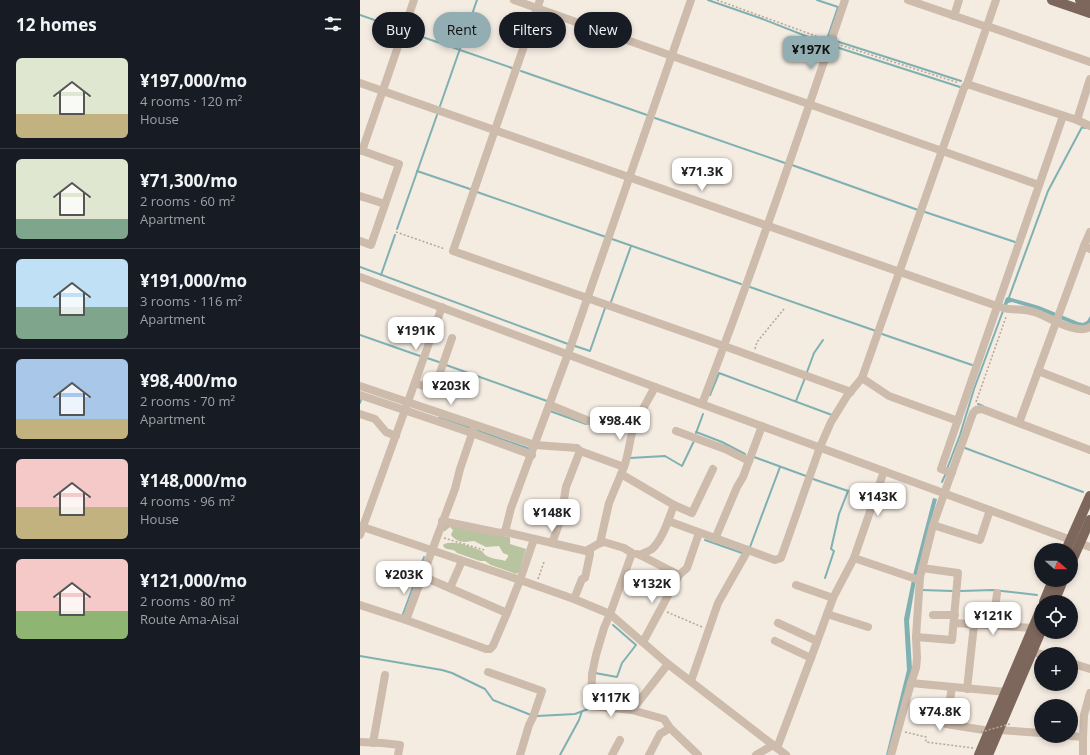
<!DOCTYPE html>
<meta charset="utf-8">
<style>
body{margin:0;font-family:"Open Sans",sans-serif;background:#20242c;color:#f1f3f6;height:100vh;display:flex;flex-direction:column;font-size:15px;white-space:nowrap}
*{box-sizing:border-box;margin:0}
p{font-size:13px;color:#9ea1a6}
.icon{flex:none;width:22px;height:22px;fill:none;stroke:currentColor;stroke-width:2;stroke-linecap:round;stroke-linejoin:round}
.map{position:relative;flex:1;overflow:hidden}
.panel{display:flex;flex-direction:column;background:#171b24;width:360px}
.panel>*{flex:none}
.top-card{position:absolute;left:12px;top:12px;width:380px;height:36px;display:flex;gap:8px}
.needle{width:26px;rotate:110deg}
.tools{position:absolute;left:674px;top:543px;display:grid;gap:8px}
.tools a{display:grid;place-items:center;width:44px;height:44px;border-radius:50%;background:#171b24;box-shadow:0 2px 6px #0003;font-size:20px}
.price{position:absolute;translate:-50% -34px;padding:0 9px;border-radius:8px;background:#fff;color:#222;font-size:13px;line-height:26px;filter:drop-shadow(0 1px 2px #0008)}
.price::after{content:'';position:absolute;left:50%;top:24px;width:12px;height:9px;margin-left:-6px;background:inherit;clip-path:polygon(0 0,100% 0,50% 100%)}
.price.selected{background:#92aeb2;color:#111}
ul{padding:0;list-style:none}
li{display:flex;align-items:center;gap:12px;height:100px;padding:0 16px}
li+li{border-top:1px solid #363941}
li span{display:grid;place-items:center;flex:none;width:112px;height:80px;border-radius:6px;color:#555}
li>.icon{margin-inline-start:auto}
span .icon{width:48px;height:48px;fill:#fffc;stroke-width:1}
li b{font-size:17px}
h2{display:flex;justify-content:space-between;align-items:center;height:48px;padding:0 16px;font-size:17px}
.chip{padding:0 14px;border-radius:18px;background:#171b24;box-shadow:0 2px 6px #0003;font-size:14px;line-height:36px}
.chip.selected{background:#92aeb2;color:#111}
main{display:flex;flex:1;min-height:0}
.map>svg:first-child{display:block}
.green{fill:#b8c4a0}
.water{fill:#7fb0b2}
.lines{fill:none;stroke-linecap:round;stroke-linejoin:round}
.stream{stroke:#7fb0b2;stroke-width:2}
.path{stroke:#b9a596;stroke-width:1.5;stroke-dasharray:2 2;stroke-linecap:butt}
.minor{stroke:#cdbbac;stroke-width:8}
.major{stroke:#7d675c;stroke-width:10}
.path-bridge{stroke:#b9a596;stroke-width:1.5;stroke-dasharray:2 2;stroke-linecap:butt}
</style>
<main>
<section class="panel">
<h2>12 homes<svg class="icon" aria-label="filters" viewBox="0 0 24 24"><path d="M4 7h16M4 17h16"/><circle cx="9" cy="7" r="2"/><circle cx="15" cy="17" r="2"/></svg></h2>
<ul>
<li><span style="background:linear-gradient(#dfe7d0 70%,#c2b280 0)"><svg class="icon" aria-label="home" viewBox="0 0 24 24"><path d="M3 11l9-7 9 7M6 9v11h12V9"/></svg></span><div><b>¥197,000/mo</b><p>4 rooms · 120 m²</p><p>House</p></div></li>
<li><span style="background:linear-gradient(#dfe7d0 75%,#7fa58c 0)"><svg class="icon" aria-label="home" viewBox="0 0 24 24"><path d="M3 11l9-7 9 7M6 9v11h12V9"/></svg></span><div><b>¥71,300/mo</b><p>2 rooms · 60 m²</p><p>Apartment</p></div></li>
<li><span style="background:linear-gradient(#bfe0f5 60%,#7fa58c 0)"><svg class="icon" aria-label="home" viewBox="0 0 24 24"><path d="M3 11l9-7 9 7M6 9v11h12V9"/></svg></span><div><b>¥191,000/mo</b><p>3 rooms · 116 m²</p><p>Apartment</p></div></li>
<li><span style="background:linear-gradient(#a9c7e8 75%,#c2b280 0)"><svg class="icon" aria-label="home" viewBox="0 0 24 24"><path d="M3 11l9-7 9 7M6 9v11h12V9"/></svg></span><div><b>¥98,400/mo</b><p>2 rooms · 70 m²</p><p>Apartment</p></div></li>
<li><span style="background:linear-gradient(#f6c9c9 60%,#c2b280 0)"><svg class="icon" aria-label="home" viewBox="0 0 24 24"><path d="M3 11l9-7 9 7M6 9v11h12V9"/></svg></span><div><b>¥148,000/mo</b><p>4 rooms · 96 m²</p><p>House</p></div></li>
<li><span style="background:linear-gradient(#f6c9c9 65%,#8fb573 0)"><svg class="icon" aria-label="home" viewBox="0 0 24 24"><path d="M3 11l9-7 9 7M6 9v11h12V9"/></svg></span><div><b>¥121,000/mo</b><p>2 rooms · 80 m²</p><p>Route Ama-Aisai</p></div></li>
</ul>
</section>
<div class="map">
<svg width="730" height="755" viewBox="0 0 730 755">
<rect width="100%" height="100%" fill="#f4ebe1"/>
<path class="green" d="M84,524L149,537L150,538V544L166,549L159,572L156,574L131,565L125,561H120L97,553C93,547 87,552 83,546L84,544C96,540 111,547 122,551C127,560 138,558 145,561L148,557V555L143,553L139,546L126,547L114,541C104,542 99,544 91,535L93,530L90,527L85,531H83Z"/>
<g class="water">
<path d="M648,297L679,306L718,322L723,323L727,321L730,316V325L720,327L676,309L652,302L648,303L646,307L643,306L646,298Z"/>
<path d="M573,498L577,499L557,574L549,621L552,669L530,755H526L547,670L544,619L553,575Z"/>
</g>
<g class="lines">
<g class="stream">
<path d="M348,0L400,18L466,44"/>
<path d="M457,0L478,7L468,36"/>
<path d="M0,15L40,29"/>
<path d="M48,32L152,68"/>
<path d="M476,38V41L601,81"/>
<path d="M473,46L600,87"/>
<path d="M161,71L287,115"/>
<path d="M80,106L117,0"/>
<path d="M295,118L425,163"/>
<path d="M432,165L558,210"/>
<path d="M57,171L110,189"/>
<path d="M117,192L246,237"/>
<path d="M565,212L655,242"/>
<path d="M37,229L77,115"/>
<path d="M252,239L381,284"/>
<path d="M0,267L208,344"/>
<path d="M21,275L35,235"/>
<path d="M390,287L516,331"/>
<path d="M648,300L688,191L722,127L725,128"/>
<path d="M251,302L271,246"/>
<path d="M522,334L612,365"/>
<path d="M0,335L60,356"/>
<path d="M215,346L230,351L245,308"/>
<path d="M67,358L79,362"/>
<path d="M86,365L187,401"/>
<path d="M447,372L454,353L463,340"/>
<path d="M350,395L359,373L472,415"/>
<path d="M436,401L445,378"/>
<path d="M0,403L1,400"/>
<path d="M618,404L623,406"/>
<path d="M190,411L226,424"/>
<path d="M79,418L111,428"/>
<path d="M116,430L170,449"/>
<path d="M336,432L362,442L385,454"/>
<path d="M336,433L343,414"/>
<path d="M605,448L723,492"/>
<path d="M394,457L446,476"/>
<path d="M270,458L305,456L322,466L334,441"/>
<path d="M587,469L600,435L614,389L643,311"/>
<path d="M453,479L488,491L479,514L471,549L474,551L465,578"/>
<path d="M582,482L586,473"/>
<path d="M345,540L382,553"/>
<path d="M390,547L420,467"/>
<path d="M562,590L592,591"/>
<path d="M600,591L633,590L677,595"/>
<path d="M43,614L64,557"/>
<path d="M0,656L82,670L92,673L125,689L133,700L171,715"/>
<path d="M235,673L257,677L262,663L276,645L253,625"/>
<path d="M177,716L215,714L228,709"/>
<path d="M200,755L219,720L222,711"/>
</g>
<g class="path">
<path d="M357,0L464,39"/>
<path d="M477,44L599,83"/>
<path d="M36,232L85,249"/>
<path d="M395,349L397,342L424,309"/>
<path d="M616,402L646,317"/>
<path d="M84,538L124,550"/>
<path d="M178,579L184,562"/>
<path d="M307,612L342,627"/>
<path d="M545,732L566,737V742L613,748"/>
</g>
<g class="minor">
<path d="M154,0L312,56L679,185"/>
<path d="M180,0L93,251L364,346L491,392"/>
<path d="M548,0L627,27"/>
<path d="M594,16L599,0"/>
<path d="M627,26L730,62"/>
<path d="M0,83L637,306C641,307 645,309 649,309C658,310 666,309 674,312C688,316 717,336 730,327"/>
<path d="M607,84L717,120L730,126"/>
<path d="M717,120L730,79"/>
<path d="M0,150L39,164L11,245L0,241"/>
<path d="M2,151L54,0"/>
<path d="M0,196L25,204"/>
<path d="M724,246L730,232"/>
<path d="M0,277L295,387L730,547"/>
<path d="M678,371L730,391"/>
<path d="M502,378L529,396L598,421"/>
<path d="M55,383L74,390L92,338"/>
<path d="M0,386L175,445L217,448L220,451L264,467L249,503L240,543"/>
<path d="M0,395L112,433L172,455"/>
<path d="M342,404C393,271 439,135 485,0"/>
<path d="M190,405L229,421"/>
<path d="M0,414L15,419L26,432L36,436"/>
<path d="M659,423L724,246L730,249"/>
<path d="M316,431L365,449L389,461"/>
<path d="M264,467C268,456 269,445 272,433C277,417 287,402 295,387"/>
<path d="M592,473L581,469L703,116"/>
<path d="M261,474L314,505L332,513L353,469"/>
<path d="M82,521L140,533L145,532L226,551L240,543L244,542L264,548L272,553L250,614L244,628L236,655L232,674L231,706L272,710"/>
<path d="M308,521L388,550"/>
<path d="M573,525L620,540L630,510"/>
<path d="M0,526L160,580L214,599L250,614L308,664L426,755"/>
<path d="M145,532L151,508L208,354L331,0"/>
<path d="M0,535L82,307"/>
<path d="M355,539L377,487L383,477L402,426"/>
<path d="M192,543L202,516L204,499L206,487L220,451"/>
<path d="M277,554L280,555L319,575"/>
<path d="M280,555C284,553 289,551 292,549C303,539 309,518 314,505"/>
<path d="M494,558L559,580"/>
<path d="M62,576L147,613L160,580L174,539"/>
<path d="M436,585L473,598"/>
<path d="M90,588L102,561"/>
<path d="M214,599L222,579L225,578L230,554V549"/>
<path d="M0,605L46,620L95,489L100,469L115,425"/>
<path d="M467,614L508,627"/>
<path d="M573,615H595"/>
<path d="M46,620L126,649H130L133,646L147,613"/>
<path d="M418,623L457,641"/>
<path d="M594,623L673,628"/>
<path d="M633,626L637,593"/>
<path d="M556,637L592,640L598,573L562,568"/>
<path d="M415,641L451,658"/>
<path d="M283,642L319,575L327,568L339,533"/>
<path d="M672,652L681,654"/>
<path d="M711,663L730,669"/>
<path d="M308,664L272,710L304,719L310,728L338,755"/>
<path d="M128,672L182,691L173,717L169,725L160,755"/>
<path d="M331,681L358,603L388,550L415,560L421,558L460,447L471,422L487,396L502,378L604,88L607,84L636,0"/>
<path d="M592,687L586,724L630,731"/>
<path d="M607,689L614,625"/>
<path d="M646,692L551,683L556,668L557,658L556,637L560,577L573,525L613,413L616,410L622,409L730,450"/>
<path d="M639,730L681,733"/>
<path d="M711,736L723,737"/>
<path d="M0,742L22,743L40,745L38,755"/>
<path d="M13,743L25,675"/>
<path d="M417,748L451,658L473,598L494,558L524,471"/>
<path d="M252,755L260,740"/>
<path d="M289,755L300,734L310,728"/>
<path d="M396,755L413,745"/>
<path d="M531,755L551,683"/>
<path d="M723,755V737L724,715L730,693"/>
</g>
<g class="major">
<path d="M692,0L730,13"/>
<path d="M720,0L730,4"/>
<path d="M706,550L730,496"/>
<path d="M711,563L730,520"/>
<path d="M684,602L693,580"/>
<path d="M694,602L703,580"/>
<path d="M619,755L681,609"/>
<path d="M628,755L681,631"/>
</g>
<path class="path-bridge" d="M621,732L650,724"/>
</g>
</svg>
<div class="tools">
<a><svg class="needle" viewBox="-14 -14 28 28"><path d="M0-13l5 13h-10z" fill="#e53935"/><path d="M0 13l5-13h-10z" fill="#9ea1a6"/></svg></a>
<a><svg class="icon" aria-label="locate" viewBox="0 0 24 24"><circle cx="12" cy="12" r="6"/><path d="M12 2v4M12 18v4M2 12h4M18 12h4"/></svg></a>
<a>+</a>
<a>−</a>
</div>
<b class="price selected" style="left:451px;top:70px">¥197K</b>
<b class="price" style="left:342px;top:192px">¥71.3K</b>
<b class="price" style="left:56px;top:351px">¥191K</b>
<b class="price" style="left:91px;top:406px">¥203K</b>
<b class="price" style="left:260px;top:441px">¥98.4K</b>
<b class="price" style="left:518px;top:517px">¥143K</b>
<b class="price" style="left:192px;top:533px">¥148K</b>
<b class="price" style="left:44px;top:595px">¥203K</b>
<b class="price" style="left:292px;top:604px">¥132K</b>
<b class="price" style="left:633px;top:636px">¥121K</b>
<b class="price" style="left:251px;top:718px">¥117K</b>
<b class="price" style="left:580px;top:732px">¥74.8K</b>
<div class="top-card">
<a class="chip">Buy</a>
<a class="chip selected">Rent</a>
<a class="chip">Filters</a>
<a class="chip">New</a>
</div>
</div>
</main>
